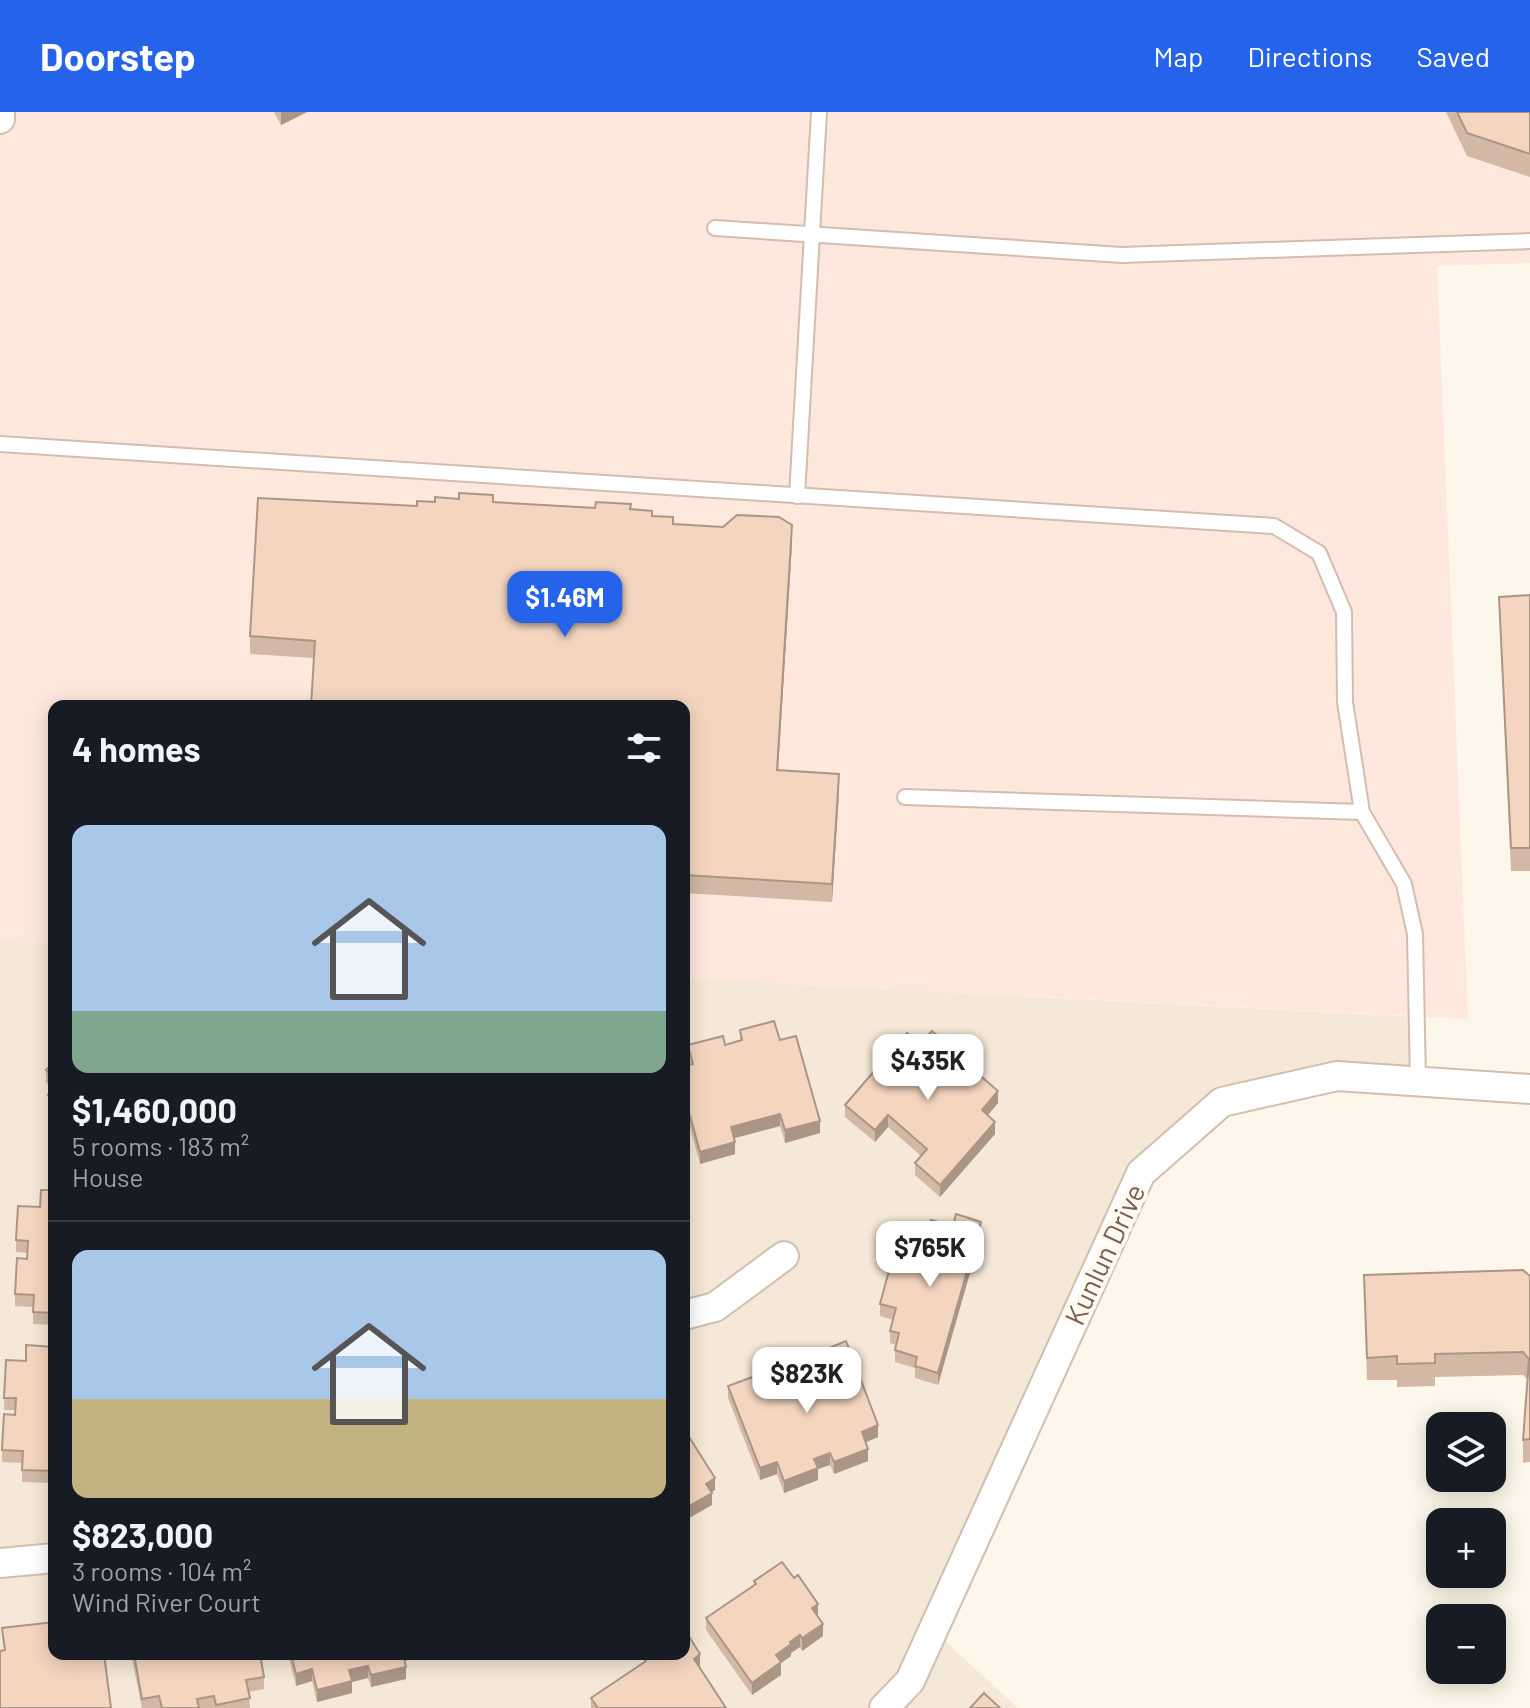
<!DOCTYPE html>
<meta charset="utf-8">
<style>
body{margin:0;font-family:Barlow,sans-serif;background:#242831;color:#f1f3f6;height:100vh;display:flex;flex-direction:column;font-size:30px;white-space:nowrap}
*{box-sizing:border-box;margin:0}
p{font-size:26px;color:#9ea1a6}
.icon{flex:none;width:44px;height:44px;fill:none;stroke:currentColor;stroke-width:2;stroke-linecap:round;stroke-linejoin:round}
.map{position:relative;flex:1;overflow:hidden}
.sheet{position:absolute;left:48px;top:588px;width:642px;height:960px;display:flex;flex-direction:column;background:#171b24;border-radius:16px;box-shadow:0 4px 20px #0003}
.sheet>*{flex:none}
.controls{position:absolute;left:1426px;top:1300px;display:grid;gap:16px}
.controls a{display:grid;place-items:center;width:80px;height:80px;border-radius:16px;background:#171b24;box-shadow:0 4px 20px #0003;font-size:40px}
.price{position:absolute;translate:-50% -68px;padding:0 18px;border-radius:16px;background:#fff;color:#222;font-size:26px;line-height:52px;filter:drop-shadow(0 2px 4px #0008)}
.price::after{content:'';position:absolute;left:50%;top:48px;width:24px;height:18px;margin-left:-12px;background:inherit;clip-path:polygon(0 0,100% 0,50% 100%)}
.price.current{background:#2563eb;color:#fff}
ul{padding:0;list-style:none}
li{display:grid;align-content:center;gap:16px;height:424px;padding:0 24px}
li+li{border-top:2px solid #363941}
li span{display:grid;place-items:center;height:248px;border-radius:16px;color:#555}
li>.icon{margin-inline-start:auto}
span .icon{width:144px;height:144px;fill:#fffc;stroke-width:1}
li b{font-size:34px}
h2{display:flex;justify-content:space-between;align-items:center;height:96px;padding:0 24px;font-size:34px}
header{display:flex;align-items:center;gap:48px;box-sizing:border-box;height:112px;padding:0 40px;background:#2563eb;color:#fff}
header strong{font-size:38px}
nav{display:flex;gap:44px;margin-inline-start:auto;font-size:28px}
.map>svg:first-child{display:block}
.residential{fill:#f5e8d8}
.commercial{fill:#fee8de}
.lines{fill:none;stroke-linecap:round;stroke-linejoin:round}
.lane-casing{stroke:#d1beae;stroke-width:18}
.street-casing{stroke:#d1beae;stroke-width:32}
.lane{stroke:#fff;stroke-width:14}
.street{stroke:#fff;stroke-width:28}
.wall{fill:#d2b8a5}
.shaded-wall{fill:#ab9686}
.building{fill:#f4d6c0;stroke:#ab9686;stroke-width:2}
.labels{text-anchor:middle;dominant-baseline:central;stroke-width:8;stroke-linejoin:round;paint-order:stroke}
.street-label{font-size:28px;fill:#7a5d4b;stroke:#fffaf1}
</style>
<header>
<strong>Doorstep</strong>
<nav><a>Map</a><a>Directions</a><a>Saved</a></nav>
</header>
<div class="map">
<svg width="1530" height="1596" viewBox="0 0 1530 1596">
<rect width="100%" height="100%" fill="#fdf6ea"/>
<path class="residential" d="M0,829L54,832V1542H684V866L1417,905L1418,969L1223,990L1141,1061L934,1519L1018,1596H0Z"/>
<path class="commercial" d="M0,0H1530V151L1437,154L1468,907L684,866V594H54V832L0,829Z"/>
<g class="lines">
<g class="lane-casing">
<g id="lane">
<path d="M715,116L1122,143L1530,129"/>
<path d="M0,332L1274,414L1319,441L1344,500L1345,590L1362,700L1404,772L1415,822L1418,969"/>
<path d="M797,384L819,0"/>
<path d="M905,685L1362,700"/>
</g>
</g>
<g class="street-casing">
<g id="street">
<path d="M0,7V0"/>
<path d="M684,1203L715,1195L784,1144"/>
<path d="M0,1451L54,1446"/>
<path d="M884,1596L910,1569L1141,1061L1222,990L1337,964L1530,977"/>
</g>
</g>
<use href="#lane" class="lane"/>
<use href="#street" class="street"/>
</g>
<g class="wall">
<path d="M274,0H307L281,13Z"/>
<path d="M1446,0H1530V65L1467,44Z"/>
<path d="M435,390H493L630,397L673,412L792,431L778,658L839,680L832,790L684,781V594L314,546L250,542V524L417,394Z"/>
<path d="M1530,483V759H1511L1499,485Z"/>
<path d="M740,918L780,928L820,1021L785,1031L780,1014L734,1026L735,1042L700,1052L684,994V954L690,953L688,945V933H725L740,929Z"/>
<path d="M920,932L962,957L960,959L998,991L988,1003L995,1022L940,1085L915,1063V1051L921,1044L888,1015L875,1030L845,1005V993Z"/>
<path d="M54,950V1000L48,995V983L54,978L46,970V958Z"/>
<path d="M54,1078V1213L33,1212V1195L15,1194V1182L27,1147V1141L16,1140V1128L40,1095Z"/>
<path d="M927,1121L981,1122L938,1273L915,1266V1256L895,1250V1238L896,1233L890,1231V1219L893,1208L880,1204V1192Z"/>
<path d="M1364,1163L1530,1164V1350L1523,1351V1328L1528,1268L1523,1263L1435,1265V1274L1397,1275V1268H1367Z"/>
<path d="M54,1235V1371L22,1370V1351L2,1350V1338L15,1303V1298H4L6,1248L26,1249Z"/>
<path d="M812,1243L878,1325L866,1330L868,1349L834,1362L830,1353L818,1357V1368L784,1381L777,1362L760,1368L728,1286V1274L770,1278L814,1261L812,1255Z"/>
<path d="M754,1469L818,1504L823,1524L802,1539L800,1535L791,1541V1544L781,1551V1563L752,1583L706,1518V1506L754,1473Z"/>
<path d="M131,1542H260L264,1565V1577L249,1580L250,1596H142Z"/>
<path d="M288,1542H418V1545L404,1549L406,1567L371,1575L368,1566L352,1570V1581L317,1590L312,1569L296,1574Z"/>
<path d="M644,1545L700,1554L699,1555L726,1596H591V1586L644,1551Z"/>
</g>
<g class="shaded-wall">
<path d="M281,0H307L281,13Z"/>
<path d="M792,413V431L777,676V658Z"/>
<path d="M839,662V680L832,790V772Z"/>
<path d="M962,944V957L954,966V954Z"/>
<path d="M998,979V991L982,1010V998Z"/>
<path d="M780,1002V1014L731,1027V1015Z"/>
<path d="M888,1003V1015L875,1030V1018Z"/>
<path d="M820,1009V1021L785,1031V1018Z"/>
<path d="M995,1010V1022L940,1085V1073Z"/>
<path d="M735,1030V1042L700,1052V1040Z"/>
<path d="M687,1085V1097L684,1099V1087Z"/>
<path d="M981,1110V1122L938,1273V1261Z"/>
<path d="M878,1313V1325L862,1332V1320Z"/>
<path d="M868,1337V1349L834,1362V1350Z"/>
<path d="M830,1341V1353L818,1357V1368L784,1381V1369L814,1347Z"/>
<path d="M777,1350V1362L760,1368V1356Z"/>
<path d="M715,1366V1378L706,1384V1372Z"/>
<path d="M712,1381V1393L684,1409V1397Z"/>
<path d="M818,1492V1504L812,1496Z"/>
<path d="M823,1512V1524L802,1539V1526Z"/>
<path d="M800,1523V1535L791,1541V1544L781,1551V1563L752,1583V1571L776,1543L790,1530Z"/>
<path d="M402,1542H418V1545L402,1550Z"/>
<path d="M700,1542V1554L694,1559V1547Z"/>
<path d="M368,1554V1566L352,1570V1581L317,1590V1578L349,1558Z"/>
<path d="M406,1555V1567L371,1575V1563Z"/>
<path d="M312,1557V1569L296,1574V1562Z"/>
</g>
<g class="building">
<path d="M1457,0H1530V42L1467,21Z"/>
<path d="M459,381L493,383V390L595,396L596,390L631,392L630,397L652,399V404L673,405V412L723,415L737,403L779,405L792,413L777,658L839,662L832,772L684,763V594H311L315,529L250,524L258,386L417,394V389L435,390V385L459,387Z"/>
<path d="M1530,483V736H1511L1499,485Z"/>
<path d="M774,909L780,928L796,924L820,1009L785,1018L780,1002L731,1015L735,1030L700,1040L684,982V954L693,952L688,933L723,924L725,933L742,928L740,918Z"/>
<path d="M932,919L962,944L954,954L968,966L975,959L998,979L982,998L995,1010L940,1073L915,1051L927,1037L888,1003L875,1018L845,993L907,921L920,932Z"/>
<path d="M54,950V966L46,958Z"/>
<path d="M54,977V988L48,983Z"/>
<path d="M41,1078H54V1201L33,1200L34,1183L15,1182L17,1146L27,1147L28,1129L16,1128L18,1094L40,1095Z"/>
<path d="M956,1102L981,1110L938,1261L915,1254L917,1245L895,1238L899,1221L890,1219L896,1196L880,1192L894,1140L910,1145L918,1118L927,1121L931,1108L953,1114Z"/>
<path d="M1523,1158L1530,1164V1327L1523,1328L1529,1247L1523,1240L1435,1242V1251L1397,1252V1244L1367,1246L1364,1163Z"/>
<path d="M846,1229L878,1313L862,1320L868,1337L834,1350L830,1341L814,1347L818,1356L784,1369L777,1350L760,1356L728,1274L763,1261L770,1278L818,1259L812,1243Z"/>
<path d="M26,1233L54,1235V1359L22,1358L23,1339L2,1338L4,1302L15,1303L16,1286H4L6,1248L26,1249Z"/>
<path d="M684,1317L715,1366L706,1372L712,1381L684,1397Z"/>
<path d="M782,1450L794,1466L798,1463L818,1492L812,1496L823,1512L802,1526L800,1523L790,1530L791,1532L776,1543L781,1550L752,1571L706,1506L756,1472L754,1469Z"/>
<path d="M54,1510V1542H104L111,1596H0V1539L5,1538L2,1516Z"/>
<path d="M688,1523L700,1542L694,1547L726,1596H598L591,1586L646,1549L644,1545L649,1542H684V1525Z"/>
<path d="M134,1542H260L264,1565L246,1568L250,1586L216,1593L214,1584L197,1587L199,1596H162L159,1584L142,1587Z"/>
<path d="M291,1542H403L406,1555L371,1563L368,1554L349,1558L352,1569L317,1578L312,1557L296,1562Z"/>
<path d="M984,1581L1000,1596H970Z"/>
</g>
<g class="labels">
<g class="street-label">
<text transform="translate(1104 1142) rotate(-65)">Kunlun Drive</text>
</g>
</g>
</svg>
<div class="controls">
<a><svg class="icon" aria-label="layers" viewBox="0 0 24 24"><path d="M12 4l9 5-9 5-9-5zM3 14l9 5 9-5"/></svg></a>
<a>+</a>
<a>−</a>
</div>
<b class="price current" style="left:565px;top:527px">$1.46M</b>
<b class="price" style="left:928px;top:990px">$435K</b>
<b class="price" style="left:930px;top:1177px">$765K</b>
<b class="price" style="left:807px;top:1303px">$823K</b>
<section class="sheet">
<h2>4 homes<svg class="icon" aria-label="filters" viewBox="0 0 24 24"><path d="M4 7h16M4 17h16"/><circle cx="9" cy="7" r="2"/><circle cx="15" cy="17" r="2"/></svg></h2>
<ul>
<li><span style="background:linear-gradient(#a9c7e8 75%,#7fa58c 0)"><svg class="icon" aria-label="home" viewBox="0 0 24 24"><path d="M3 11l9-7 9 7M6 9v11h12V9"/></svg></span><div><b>$1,460,000</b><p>5 rooms · 183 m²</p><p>House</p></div></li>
<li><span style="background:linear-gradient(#a9c7e8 60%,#c2b280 0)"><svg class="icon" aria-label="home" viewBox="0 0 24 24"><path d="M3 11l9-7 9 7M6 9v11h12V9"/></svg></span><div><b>$823,000</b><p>3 rooms · 104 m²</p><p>Wind River Court</p></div></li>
</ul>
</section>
</div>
